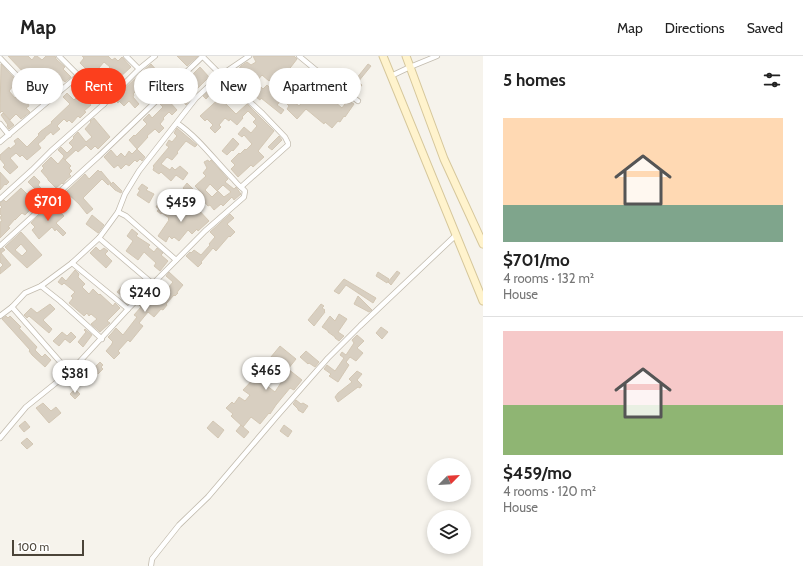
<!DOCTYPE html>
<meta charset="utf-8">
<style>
body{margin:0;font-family:Cabin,sans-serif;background:#f6f6f6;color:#222;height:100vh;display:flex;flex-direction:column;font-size:15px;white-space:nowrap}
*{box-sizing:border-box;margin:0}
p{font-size:13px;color:#767676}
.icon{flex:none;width:22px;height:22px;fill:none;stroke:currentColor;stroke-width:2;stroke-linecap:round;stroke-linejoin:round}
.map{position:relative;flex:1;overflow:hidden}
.drawer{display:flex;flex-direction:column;background:#fff;width:320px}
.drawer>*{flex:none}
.banner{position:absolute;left:12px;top:12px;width:380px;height:36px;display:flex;gap:8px}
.needle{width:26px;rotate:66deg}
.controls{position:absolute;left:427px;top:402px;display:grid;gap:8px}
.controls a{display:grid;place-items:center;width:44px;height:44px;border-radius:50%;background:#fff;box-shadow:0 2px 6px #0003;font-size:20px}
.scale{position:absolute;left:12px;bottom:10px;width:72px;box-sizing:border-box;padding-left:4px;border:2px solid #4b4439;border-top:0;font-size:11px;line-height:14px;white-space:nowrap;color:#4b4439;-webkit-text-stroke:3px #fff;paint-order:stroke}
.price{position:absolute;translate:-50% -34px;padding:0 9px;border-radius:14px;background:#fff;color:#222;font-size:13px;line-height:26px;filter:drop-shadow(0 1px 2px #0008)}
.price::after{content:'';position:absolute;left:50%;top:24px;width:12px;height:9px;margin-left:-6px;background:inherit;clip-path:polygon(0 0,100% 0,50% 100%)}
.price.on{background:#fc3f1d;color:#fff}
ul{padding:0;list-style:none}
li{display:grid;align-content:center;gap:8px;height:212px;padding:0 20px}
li+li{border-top:1px solid #e0e0e0}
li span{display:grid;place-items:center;height:124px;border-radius:0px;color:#555}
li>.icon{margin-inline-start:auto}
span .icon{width:72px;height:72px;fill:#fffc;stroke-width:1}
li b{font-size:17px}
h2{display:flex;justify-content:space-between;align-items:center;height:48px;padding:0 20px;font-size:17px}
.chip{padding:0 14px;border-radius:18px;background:#fff;box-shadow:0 2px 6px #0003;font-size:14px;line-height:36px}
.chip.on{background:#fc3f1d;color:#fff}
header{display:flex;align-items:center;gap:24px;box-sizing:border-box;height:56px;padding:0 20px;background:#fff;border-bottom:1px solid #e0e0e0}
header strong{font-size:19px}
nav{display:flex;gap:22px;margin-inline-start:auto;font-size:14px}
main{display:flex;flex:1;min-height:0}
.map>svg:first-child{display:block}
.building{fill:#d8cfc1;stroke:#d3c7b4;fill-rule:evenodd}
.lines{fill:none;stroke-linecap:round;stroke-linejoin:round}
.minor-casing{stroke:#c2bbae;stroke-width:6}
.secondary-casing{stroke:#d6c79b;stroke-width:9}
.minor{stroke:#fff;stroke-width:4.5}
.secondary{stroke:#fff3cd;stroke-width:7}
</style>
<header>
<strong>Map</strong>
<nav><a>Map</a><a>Directions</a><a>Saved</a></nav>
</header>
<main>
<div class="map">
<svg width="483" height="510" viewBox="0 0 483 510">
<rect width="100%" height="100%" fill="#f6f3ec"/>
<g class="building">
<path d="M8,0H28L32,4L35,0H37L42,4L46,0H55L56,3L65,11L63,13L71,21L65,26L59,21L51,29L56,34L48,40L43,35L42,36L38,33L46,26L40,19L37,22L31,17L29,19L28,18L26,19Z"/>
<path d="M82,0H108L112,4L115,2L118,5L122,1L131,11L118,23L103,41L85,21L90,17L80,7L84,2ZM104,6L110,11L103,18L98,13Z"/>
<path d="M177,0H198L187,10Z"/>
<path d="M253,0H294L297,3L284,20L280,16L274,23L272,22L269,25L262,19L256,26L263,33L267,29L278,39L286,31L285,30L291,23H292L297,17L300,20L299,21L302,24L300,25L306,30L316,18L334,32V33L339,37L334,45L342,52L348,44L354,48L345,61L344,60L340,66L338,65L332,72L325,66L324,68L306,53L297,63L287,53L289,50L282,43L277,49L284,54L281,58L261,42L260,44L256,41L260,37L250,27L246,32L238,26L243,19L237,15L241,10L247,6L251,9L256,6ZM298,38L305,43L299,50L293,45Z"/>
<path d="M1,8L33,42L28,48L29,50L26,52L30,56L21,63L16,58L10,64L2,55L0,57ZM13,30L21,37L15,42L9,35Z"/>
<path d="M151,8L159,17L156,20L154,19L147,27V28L143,32L141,30L133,38L134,39L133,41L139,48L135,52L129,45L124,50L119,45L118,47L115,44L119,40L118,39L142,16Z"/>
<path d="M368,8L371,10L358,26L362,29L357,35L351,31L353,29L341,20L344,17L346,18L347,17L356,23Z"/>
<path d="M200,11L209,21L197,33L188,23Z"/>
<path d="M220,25L226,29L223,33L225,36L220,40L214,34L206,43L203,40Z"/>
<path d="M178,31L190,43L186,49L176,39L175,40L172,37Z"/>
<path d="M67,37L74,44L81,37L91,49L84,55L86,56L80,62L78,60L72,67L69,64L67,66L64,63L57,70L60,73L53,79L51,76L45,81V82L38,88L41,92L27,104L22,99L20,101L16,97L10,102L18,111L10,118L3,111L5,109L0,103V99L9,91L10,93L16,88L14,85L18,82L27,91L39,79L38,78L41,75L52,67L51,66L70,48L63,41Z"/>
<path d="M222,40L226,45L225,46L226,48L236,58L247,48L274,75L258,95L264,101L253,111L251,109L238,121L231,113L235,109L231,105L239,97L240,98L245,93L246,94L252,88L244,79L242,81L238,78L244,71L251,77L257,70L253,66L256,63L248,55L242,61L243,62L237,69L230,63L229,65L225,62L219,69L221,71L215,77L210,72L213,69L207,63L205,65L200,60Z"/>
<path d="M166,42L177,54L172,59L169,56L163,62L164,63L160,68L164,72L159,77L155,73L147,80L148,81L137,93L129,84L134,79L135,80L147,68L143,64L149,58L152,62L163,51L160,48Z"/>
<path d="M3,57L14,69L9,73L7,70L8,69L1,59Z"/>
<path d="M94,62L110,81L98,93L95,90L91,94L86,89L78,96L76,94L65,104L63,102L64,100L58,94L61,91L67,97L73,91L69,87L74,82L73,81L78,76L86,86L92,81L85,73L91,66L90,65Z"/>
<path d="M177,72L197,89L195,91L186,85L177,96L178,97L172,104L167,101L161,108L170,114L172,111L175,114L180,110L188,117L183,124L176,119L171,125L161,116L159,118L153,114L154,111L153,110L169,91L166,89L169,84L172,86L177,80L174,77Z"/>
<path d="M279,80L282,84L272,94L268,91Z"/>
<path d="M233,82L239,88L233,95L232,94L227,99L222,95Z"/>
<path d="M137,93L145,101L142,105L140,103L137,106L135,104L129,110L126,108L121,113L118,109L114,112L104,101L111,94L117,101L121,97L125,101L129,95L132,98Z"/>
<path d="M51,101L58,108L63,102L71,110L69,112L72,115L69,118L71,120L66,124L63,128L62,127L56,132L48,124V123L41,115L44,112L42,110Z"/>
<path d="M208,104L209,106L211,104L228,123L225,126L234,133L236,131L241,138L234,144L232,141L223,150L221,148L214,154L210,149L208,150L201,142L204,139L195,130L206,120L203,117L207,112L204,106ZM210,128L217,135L223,129L231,136L224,141L218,135L212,141L205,134Z"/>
<path d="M98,114L100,116L101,115L111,127L108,129L102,123L83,142L93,153L87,158L79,148L66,136L85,118L89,123Z"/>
<path d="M0,116L9,126L6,129L5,128L0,134Z"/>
<path d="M34,120L40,126L38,129L48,139L44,143L41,141L29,153L30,154L25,159L22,157L15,164V163L8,171L10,172L0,182V166L2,165L0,161L2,160L0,158V153L2,151L0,149V147L4,144L6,146L21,132L30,141L36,136L35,135L36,134L28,126Z"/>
<path d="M113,126L122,135L121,137L115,134L110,129Z"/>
<path d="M187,127L193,133L189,138L183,132Z"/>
<path d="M142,128L148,132L146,134L154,138L149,147L137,139L140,134L138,133Z"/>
<path d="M159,146L182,163L195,150L209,165L198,175L197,173L192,178L188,174L179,185L174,181L172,183L169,180L166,186L158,180L169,164L168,163L169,162L162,157L161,158L157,155L159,153L156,151Z"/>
<path d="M52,147L64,160L56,167L66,177L63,180L56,173L55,175L52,171L39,183L32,174L35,171L31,167Z"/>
<path d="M230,158L234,162L227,168L235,176L230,181L229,180L216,195L213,192L201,206L202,207L198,211L186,200L190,196L191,197L194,194L201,199L210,189L209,188L215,181L210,176Z"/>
<path d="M92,159L104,169L98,177L86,168Z"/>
<path d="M132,173L138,178L136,180L150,189L148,191L154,196L157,192L163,197L161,199L168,205L160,215L154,210L156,207L144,196L138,204L126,195L133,185L127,180Z"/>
<path d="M21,176L42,199L27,212L5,191ZM21,188L27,195L22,200L15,194Z"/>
<path d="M96,191L100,195L104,192L108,195L105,198L112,205L106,212L90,197Z"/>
<path d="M3,192L5,194L1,197L11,209L0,218V212L3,209L0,206V194Z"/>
<path d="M75,214L79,218L78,221L85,228L82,231L89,238L93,233L99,239L100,238L113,250L115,247L120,252L107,265L110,267L100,276L91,268L97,263L91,258L89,260L87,257L84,260L69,247L73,242L71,240L75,236L64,227L62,229L58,226L62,221L66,225Z"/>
<path d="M397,215L400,217L391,229L388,226Z"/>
<path d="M169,216L183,229L178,235L177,237H178L175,240L174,239L166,248L167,249L163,254L161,253L154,261L148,256L139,267L143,270L130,286L128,284L118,295L120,297L114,303L106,295L112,288V287L113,286L108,281L111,278L116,272L123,279L137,261L134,259L141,251L138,248L159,227L160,229L162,226L168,232L173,226L166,220Z"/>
<path d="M378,216L389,223L387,227L376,220Z"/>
<path d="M344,223L376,242L373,247L346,229L339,238L334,235Z"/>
<path d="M126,226L138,237L128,248L124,245L126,243L117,236Z"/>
<path d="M358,240L372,254L369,256L354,248Z"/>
<path d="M50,248L55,253L43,264L52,273L49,277L29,260L27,262L24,259L31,252L37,257Z"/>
<path d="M321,248L324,250L322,252L325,254L324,255L325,256L314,270L308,264Z"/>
<path d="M339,258L347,263L338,276L344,280L339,285L335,282V281L328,276V275L322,271L330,260L335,265Z"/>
<path d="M6,260L8,262L10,260L21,271L19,272L37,291L35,294L42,301L45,298L51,304L45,311L32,299L29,295L30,294L2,263Z"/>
<path d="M381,271L388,276L382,283L376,277Z"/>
<path d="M85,273L92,279L83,291L78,286L86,276L84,274Z"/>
<path d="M62,276L67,280L71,276L76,281L70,287L65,283L59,290L53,285Z"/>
<path d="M357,279L364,285L357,292L363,297L356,305L350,301L346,306L349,309L338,326L329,320L331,318L324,313L327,309L335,315L344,302L340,299L342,296L346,299L354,287L352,284Z"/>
<path d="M280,290L296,303L288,313L302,324L294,334L290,332L276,349L270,358L269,357L260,368L251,361L243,371L231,360L233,358L226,352L232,346L234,348L239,341L245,345L250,339L243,334L259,317L265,323L262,326L275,336L282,325L271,316L273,313L266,307Z"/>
<path d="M306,295L319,306L315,311L309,307L308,308L300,301Z"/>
<path d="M100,306L103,309L101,311L103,313L98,318L93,313Z"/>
<path d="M357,315L362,318L357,324L362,329L360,332L358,331L338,346L335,341L338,337L352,326L349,323Z"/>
<path d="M75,333L80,338L75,343L70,338Z"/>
<path d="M296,344L301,348L303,347L308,350L303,357L298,354V353L293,348Z"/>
<path d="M43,347L51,355L56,351L61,357L49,367L36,352Z"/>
<path d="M25,365L30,371L24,376L19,370Z"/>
<path d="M213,365L224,374L218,382L207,372Z"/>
<path d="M241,369L249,376L244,382L236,375Z"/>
<path d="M284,369L292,375L288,381L280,375Z"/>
<path d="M27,382L33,388L27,393L21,387Z"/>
</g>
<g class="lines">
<g class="minor-casing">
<g id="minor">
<path d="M59,0L89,30L104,48"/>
<path d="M126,0L139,13"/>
<path d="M202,0L221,19L263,58L285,81L288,87V89L241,131"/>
<path d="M299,0L316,14L358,45"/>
<path d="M0,2L44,48"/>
<path d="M391,20L410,11L437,0"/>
<path d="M0,68L9,79"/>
<path d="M0,86L78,20"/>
<path d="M0,143L32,114L51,95L104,48L139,13L155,0"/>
<path d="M118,156L126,160L176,204"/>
<path d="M99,182L153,228"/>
<path d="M0,190L99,100L203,0"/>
<path d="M72,207L128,253"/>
<path d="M41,230L60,245L102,283"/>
<path d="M12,251L69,316"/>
<path d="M0,260L12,251L25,237L41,230L72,207L99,182L118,156L125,138L139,115L196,42L221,19L249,0"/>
<path d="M0,382L26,351L72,314L128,253L205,175L244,141L245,135C241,131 237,128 234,124C215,105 199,82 177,67"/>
<path d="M151,510L152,503L179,469L208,441L277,360L328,302L360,270L456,179"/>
</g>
</g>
<g class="secondary-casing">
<g id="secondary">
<path d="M383,0L483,245"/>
<path d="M406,0L444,103L483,188"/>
</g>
</g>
<use href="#minor" class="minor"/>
<use href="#secondary" class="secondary"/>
</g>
</svg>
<div class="controls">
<a><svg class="needle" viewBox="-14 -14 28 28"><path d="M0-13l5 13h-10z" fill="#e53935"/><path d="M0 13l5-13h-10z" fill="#767676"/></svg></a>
<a><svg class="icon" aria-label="layers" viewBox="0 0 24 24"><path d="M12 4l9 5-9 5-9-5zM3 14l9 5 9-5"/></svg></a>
</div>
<div class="scale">100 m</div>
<b class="price on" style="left:48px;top:166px">$701</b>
<b class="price" style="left:181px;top:167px">$459</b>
<b class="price" style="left:145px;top:257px">$240</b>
<b class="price" style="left:266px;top:335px">$465</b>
<b class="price" style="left:75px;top:338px">$381</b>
<div class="banner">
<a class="chip">Buy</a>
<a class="chip on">Rent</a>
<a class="chip">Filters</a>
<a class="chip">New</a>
<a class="chip">Apartment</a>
</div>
</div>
<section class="drawer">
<h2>5 homes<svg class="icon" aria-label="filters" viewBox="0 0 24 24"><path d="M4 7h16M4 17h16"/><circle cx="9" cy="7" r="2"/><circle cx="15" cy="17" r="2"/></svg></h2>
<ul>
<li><span style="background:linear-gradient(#ffd9b3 70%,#7fa58c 0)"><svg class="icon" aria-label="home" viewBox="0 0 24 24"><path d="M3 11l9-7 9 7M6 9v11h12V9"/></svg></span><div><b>$701/mo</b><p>4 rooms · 132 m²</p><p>House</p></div></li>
<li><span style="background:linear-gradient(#f6c9c9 60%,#8fb573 0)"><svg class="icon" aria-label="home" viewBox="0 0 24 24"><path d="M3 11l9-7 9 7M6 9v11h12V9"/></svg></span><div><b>$459/mo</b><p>4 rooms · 120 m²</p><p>House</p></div></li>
</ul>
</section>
</main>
